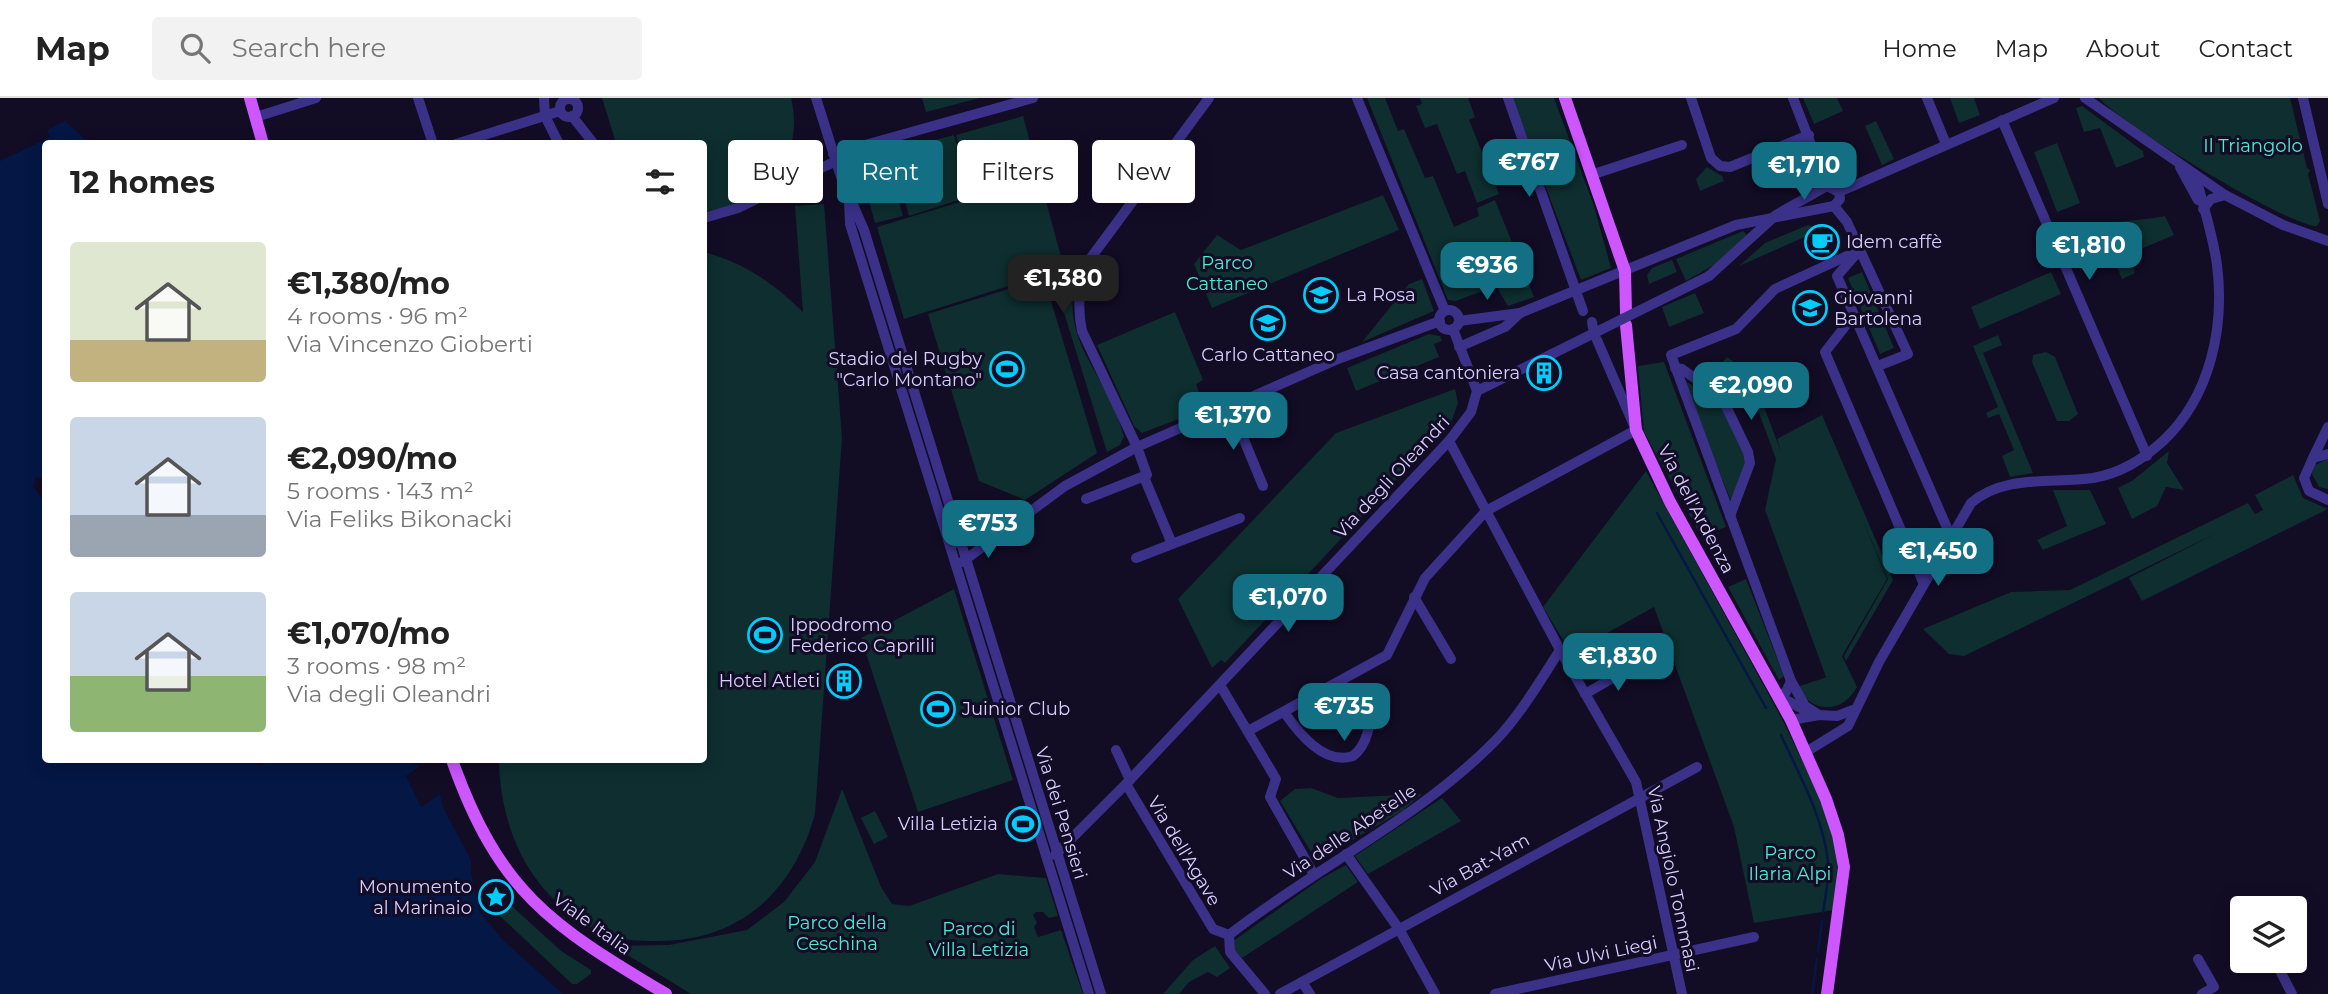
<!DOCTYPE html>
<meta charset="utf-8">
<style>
body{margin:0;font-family:Montserrat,sans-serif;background:#f2f2f2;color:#222;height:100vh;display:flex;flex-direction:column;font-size:26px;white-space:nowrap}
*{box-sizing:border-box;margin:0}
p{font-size:23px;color:#767676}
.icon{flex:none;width:38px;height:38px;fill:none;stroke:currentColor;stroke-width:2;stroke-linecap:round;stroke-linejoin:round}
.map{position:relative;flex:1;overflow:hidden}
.drawer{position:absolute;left:42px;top:42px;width:665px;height:623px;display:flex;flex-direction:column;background:#fff;border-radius:7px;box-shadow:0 4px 18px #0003}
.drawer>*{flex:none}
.banner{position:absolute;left:728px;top:42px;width:665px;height:63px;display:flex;gap:14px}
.buttons{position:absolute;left:2230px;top:798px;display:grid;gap:14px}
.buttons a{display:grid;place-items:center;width:77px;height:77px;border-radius:7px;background:#fff;box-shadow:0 4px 18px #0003;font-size:35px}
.price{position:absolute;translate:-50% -60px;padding:0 16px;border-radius:14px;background:#136f83;color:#fff;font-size:23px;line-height:46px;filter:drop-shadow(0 2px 4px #0008)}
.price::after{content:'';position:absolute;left:50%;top:42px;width:21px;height:16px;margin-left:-10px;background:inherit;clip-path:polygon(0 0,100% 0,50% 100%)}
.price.active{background:#222;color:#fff}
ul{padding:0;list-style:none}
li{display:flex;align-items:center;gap:21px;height:175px;padding:0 28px}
li span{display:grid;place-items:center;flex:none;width:196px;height:140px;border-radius:7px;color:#555}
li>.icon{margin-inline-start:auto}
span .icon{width:84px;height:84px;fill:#fffc;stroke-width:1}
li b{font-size:30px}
h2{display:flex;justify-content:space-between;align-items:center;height:84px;padding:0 28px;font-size:30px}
.chip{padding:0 24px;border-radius:7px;background:#fff;box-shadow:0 4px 18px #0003;font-size:24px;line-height:63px}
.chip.active{background:#136f83;color:#fff}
header{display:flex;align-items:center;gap:42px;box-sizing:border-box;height:98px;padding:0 35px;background:#fff;border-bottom:2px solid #e0e0e0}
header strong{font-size:33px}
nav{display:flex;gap:38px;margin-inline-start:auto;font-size:24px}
.search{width:490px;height:63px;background:#f2f2f2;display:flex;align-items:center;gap:18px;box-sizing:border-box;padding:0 24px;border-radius:7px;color:#767676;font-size:26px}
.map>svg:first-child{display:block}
.green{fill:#0e2e2f}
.water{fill:#041745}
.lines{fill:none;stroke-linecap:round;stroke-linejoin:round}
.stream{stroke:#041745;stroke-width:2.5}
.minor{stroke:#3b3189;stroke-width:10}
.major{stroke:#cd56ff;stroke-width:12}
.minor-bridge{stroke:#3b3189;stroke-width:10}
.labels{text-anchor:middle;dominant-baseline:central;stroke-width:6;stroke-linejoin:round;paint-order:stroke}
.park-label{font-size:18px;fill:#4eecd1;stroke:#120c25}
.poi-label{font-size:18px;fill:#d8cfff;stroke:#120c25;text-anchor:start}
.street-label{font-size:18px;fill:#d8cfff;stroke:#120c25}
</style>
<header>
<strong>Map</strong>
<div class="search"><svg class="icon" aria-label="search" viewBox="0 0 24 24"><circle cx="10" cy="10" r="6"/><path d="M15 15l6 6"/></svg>Search here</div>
<nav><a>Home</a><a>Map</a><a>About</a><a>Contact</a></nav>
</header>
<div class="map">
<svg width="2328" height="896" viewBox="0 0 2328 896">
<rect width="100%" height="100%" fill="#120c25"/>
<g class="green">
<path d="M602,0H791C806,59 764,112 704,113V46L616,45Z"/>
<path d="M922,0H980L926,14Z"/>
<path d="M1367,0H1385L1398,33L1404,31L1425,80L1433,78L1454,129L1479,118L1477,110L1495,102L1534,199L1508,208L1496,188L1456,203L1448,202Z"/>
<path d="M1420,0H1468L1475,19L1469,22L1499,96L1477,105L1465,73L1457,76L1437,26L1425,30L1416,8L1422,6Z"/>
<path d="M1512,0H1554L1594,108L1611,170L1581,182Z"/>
<path d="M1803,0H1837L1843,13L1814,26Z"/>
<path d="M1950,0H1974L1980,17L1959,25Z"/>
<path d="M2099,0H2290L2307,70L2310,72L2308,76L2320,123L2317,128C2287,128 2120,25 2099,0Z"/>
<path d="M2082,8L2143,53L2144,59L2116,70L2100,30L2084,34L2076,10Z"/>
<path d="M1023,18L1063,166L1056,173L904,221L877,129L973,100L956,37Z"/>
<path d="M1876,23L1894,61L1882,67L1865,28Z"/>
<path d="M954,37L971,98L909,118L891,54Z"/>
<path d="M2057,45L2080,105L2057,114L2034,54Z"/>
<path d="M888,65L903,118L875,125L866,92L879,67Z"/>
<path d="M1707,69L1722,78L1724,83L1700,93L1696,81Z"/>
<path d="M1383,97L1399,132L1212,210L1194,166L1217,137L1241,152Z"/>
<path d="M824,106L842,340L815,716C793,794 739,845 654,843C639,843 622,842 607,838C597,835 588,826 579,821C525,787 500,725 499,662H704V154C745,165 773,185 803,214L795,108Z"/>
<path d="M2165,118L2174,137L2129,156L2135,175L2122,181L2100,129C2121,121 2143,123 2165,118Z"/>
<path d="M1808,127L1815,129L1816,134L1739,168L1765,145Z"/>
<path d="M1743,133L1747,137L1719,164L1686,183L1676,161Z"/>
<path d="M1082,158C1051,242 1104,266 1124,338L1120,347L1107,354L1054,182Z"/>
<path d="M1672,162L1677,174L1649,186L1647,177L1652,170Z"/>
<path d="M1862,174L1894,250L1880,256L1848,180Z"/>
<path d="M2051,174L2061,196L1980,231L1971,209Z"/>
<path d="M1044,180L1097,355L1025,402L979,383L928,216Z"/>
<path d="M1422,181L1434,213L1362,244L1409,186Z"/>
<path d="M1695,195L1704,215L1669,229L1662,209Z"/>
<path d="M1175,214L1203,282L1196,286L1205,311L1142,335L1134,328L1097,247Z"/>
<path d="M1429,236L1440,238L1442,243L1434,246L1439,259L1356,293L1347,270Z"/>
<path d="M1998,237L2002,247L1983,255L2033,375L2010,379L2002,358L2014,352L1999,316L1988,320L1986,315L1998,309L1973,248Z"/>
<path d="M2046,254L2055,259L2078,316L2069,323H2057L2032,264L2033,257Z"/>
<path d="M1727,259L1752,277L1781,354L1777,341L1822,317L1893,482L1846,563L1844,558L1888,481L1861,418L1887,481L1842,558L1857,589C1842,616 1813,616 1797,589L1830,578L1826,579L1765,412L1776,361L1750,291L1741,286L1743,281L1721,266Z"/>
<path d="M1664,264L1726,429L1701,438L1644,334L1638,268Z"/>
<path d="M1683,282L1720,304L1748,360L1731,403Z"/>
<path d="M1455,291L1458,305L1452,322L1225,565L1221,562L1212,570L1178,501L1336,335Z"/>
<path d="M2169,353L2167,365L2184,392L2166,389L2157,408L2132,421L2118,390L2132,383Z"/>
<path d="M2328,361V391L2319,389L2312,376L2315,367Z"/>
<path d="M1646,373L1782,621L1822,703L1838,759L1834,812L1754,825L1734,729L1654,509L1571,555L1543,509Z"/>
<path d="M2293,377L2303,400L2328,411L2142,503L2129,480L2217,435L1964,558L1949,556L1923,531L2011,494L2070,492L2248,405L2255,416L2263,412L2255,397Z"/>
<path d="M2053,392H2090L2106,426L2043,452L2037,442L2067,428Z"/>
<path d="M1746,481L1784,578L1779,582L1728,489Z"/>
<path d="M954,491L1013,682L918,714L861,540Z"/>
<path d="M1311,690L1338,700L1422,696L1402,713L1322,760L1314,759L1280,703L1295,691Z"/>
<path d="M842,691L881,789L892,806L909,808L998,776L1046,780L1058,818L1049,820L1043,814H1036L1033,817L1037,825L1034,829L1038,839L1061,832L1083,896H691L613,848L669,847L747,832L784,804L815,764Z"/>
<path d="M1442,700L1461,723L1368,776L1355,758Z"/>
<path d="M875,713L888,739L874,746L861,720Z"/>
<path d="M1346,767L1358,784L1242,860L1229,846L1322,780Z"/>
<path d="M502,799L561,853L591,872V876L577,886H572L501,819L494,807Z"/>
<path d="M1215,848L1230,870L1217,879L1208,874L1189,884L1179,896H1163L1193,862Z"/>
</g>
<path class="water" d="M65,23L89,45L46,46V383L36,379L33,388L46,406V662H248L261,668L273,662H400L420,668L406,678L421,709L440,696L443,709L471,762V775L480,814L503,842L563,896H0V63L50,39L47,32Z"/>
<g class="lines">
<g class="stream">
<path d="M1657,415L1766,610"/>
<path d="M1781,637C1799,677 1824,720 1828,765C1829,781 1826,797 1823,814"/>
<path d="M1818,854L1822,823"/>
<path d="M1812,896L1817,860"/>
</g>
<g class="minor">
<path d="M418,0L433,46"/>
<path d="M544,0L545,18L559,46"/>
<path d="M816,0L841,79L864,132L1101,896"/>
<path d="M1357,0L1445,213"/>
<path d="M1508,0L1583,213"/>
<path d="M1691,0L1711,60L1720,68L1730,69L1809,37"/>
<path d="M1793,0L1827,88"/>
<path d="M1927,0L1946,46"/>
<path d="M2085,0L2225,97L2283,127L2328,143"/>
<path d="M2303,0L2328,106"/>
<circle cx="569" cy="10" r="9"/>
<path d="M572,18L594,46"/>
<path d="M256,19L316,0"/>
<path d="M2002,22L2147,358"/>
<path d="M456,46L560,13"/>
<path d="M833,56L1033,0"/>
<path d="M2180,69L2198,102"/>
<path d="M1594,76L1682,47"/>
<path d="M1839,94L2054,0"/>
<path d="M849,103L850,126L1089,896"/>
<path d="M1834,108L1847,124L1908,256L1878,268"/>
<path d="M2203,111L2211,101L2225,97"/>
<path d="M704,120L738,110L836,63"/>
<path d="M1857,155L1837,178L1951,439"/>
<path d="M1709,178L1776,117L1827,88L1839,94"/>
<circle cx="1449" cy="222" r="10"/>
<path d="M1854,217L1825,254L1923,484"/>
<path d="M1459,223L1520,215L1736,127L1834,108L1840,101L1839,94"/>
<path d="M1592,224L1593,230"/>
<path d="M1453,231L1477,293"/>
<path d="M1459,249L1505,229L1520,215"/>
<path d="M1675,270L1682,271L1722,300L1748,354L1750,365L1730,418"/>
<path d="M1477,293L1552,256"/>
<path d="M1230,308L1263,388"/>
<path d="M1449,343L1560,552L1636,684L1682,896"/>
<path d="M2328,356L2313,360L2304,380L2309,393L2328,402"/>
<path d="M2313,360L2328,329"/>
<path d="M1086,401L1147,377L1137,349L1082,233C1077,209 1079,189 1087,165L1209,0"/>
<path d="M955,445L991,439"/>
<path d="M1172,446L1240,420"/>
<path d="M1136,460L1172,446L1144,379"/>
<path d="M962,464L1065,388L1137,349L1338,261L1440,223"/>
<path d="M1414,499L1451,561"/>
<path d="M1791,583L1786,594L1778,598L1805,612"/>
<path d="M1220,587L1276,681L1270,699L1313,775"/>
<path d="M1585,596L1635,567"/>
<path d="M1284,614C1298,634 1324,668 1353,658C1366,648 1375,622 1365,606C1359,597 1346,591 1338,584"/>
<path d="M1819,617L1805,608L1791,583L1671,257L1736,231L1775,191L1860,152"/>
<path d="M1791,622L1819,617L1837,618L1853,612"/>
<path d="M1248,633L1387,557L1425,480L1486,413L1636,332L1597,242"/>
<path d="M1116,652L1130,682"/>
<path d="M1806,654L1848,628L1879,564L1971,405C2005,376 2052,386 2093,380C2121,375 2142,362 2163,343C2210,299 2225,230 2217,167C2213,137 2203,108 2196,79"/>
<path d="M1126,686L1213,831L1229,837"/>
<path d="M1346,756L1399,831L1435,896"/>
<path d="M1055,757L1126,686L1449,343L1471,314L1477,293"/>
<path d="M1229,837C1316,769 1417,722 1495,643C1520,617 1540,583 1560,552"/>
<path d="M1229,837L1230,854L1265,896"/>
<path d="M2198,861L2214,889L2202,896"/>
<path d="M2275,863L2292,896"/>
<path d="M1302,884L1310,896"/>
<path d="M1280,896L1697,669"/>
<path d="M1495,896L1754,839"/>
</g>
<g class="major">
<path d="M250,0L263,46"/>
<path d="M1565,0L1625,173L1626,215"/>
<path d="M1626,227L1636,332L1670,404L1791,622L1826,701L1838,737L1844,769L1827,896"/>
<path d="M452,662C499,794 550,827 666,896"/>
</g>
<path class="minor-bridge" d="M1552,256L1709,178"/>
</g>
<defs>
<g id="cafe-ring" transform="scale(1.75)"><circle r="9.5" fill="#120c25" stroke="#00cdfa" stroke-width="1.5"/><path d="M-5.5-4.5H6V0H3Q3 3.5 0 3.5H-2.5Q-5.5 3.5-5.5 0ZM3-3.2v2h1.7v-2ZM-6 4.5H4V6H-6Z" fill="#00cdfa"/></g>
<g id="school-ring" transform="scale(1.75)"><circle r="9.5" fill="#120c25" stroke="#00cdfa" stroke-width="1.5"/><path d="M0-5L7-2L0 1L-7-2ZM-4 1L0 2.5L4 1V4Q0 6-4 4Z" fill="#00cdfa"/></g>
<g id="stadium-ring" transform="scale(1.75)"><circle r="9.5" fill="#120c25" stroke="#00cdfa" stroke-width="1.5"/><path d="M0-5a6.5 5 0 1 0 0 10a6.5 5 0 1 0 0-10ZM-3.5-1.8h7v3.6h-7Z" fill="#00cdfa"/></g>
<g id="building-ring" transform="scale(1.75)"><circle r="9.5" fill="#120c25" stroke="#00cdfa" stroke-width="1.5"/><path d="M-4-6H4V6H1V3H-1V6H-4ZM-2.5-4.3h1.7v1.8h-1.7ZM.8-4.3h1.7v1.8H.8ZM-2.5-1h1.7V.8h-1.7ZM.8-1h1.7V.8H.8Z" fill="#00cdfa"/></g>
<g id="sight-ring" transform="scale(1.75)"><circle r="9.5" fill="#120c25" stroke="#00cdfa" stroke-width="1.5"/><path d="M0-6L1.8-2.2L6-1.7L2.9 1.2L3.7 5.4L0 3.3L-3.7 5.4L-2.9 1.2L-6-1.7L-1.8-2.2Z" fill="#00cdfa"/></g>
</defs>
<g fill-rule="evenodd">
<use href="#cafe-ring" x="1822" y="144"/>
<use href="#school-ring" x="1321" y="197"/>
<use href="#school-ring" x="1810" y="210"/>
<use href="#school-ring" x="1268" y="225"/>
<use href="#stadium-ring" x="1007" y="271"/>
<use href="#building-ring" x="1544" y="275"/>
<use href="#stadium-ring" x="765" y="537"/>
<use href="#building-ring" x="844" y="583"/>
<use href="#stadium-ring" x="938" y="611"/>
<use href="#stadium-ring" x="1023" y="726"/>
<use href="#sight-ring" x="496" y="799"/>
</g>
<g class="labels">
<g class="park-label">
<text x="2253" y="48">Il Triangolo</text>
<text x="1227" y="165">Parco<tspan x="1227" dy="21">Cattaneo</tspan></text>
<text x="1790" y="755">Parco<tspan x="1790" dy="21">Ilaria Alpi</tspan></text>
<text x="837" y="825">Parco della<tspan x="837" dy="21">Ceschina</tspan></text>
<text x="979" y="831">Parco di<tspan x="979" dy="21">Villa Letizia</tspan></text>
</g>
<g class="poi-label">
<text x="1846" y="144">Idem caffè</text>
<text x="1346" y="197">La Rosa</text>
<text x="1834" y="200">Giovanni<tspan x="1834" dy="21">Bartolena</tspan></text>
<text x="1268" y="257" text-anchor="middle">Carlo Cattaneo</text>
<text x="982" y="261" text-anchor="end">Stadio del Rugby<tspan x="982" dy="21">"Carlo Montano"</tspan></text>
<text x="1520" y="275" text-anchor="end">Casa cantoniera</text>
<text x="790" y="527">Ippodromo<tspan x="790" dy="21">Federico Caprilli</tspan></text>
<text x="820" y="583" text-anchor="end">Hotel Atleti</text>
<text x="962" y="611">Juinior Club</text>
<text x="998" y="726" text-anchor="end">Villa Letizia</text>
<text x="472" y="789" text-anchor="end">Monumento<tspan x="472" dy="21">al Marinaio</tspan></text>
</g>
<g class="street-label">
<text transform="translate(1392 379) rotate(-47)">Via degli Oleandri</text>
<text transform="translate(1696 411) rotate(62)">Via dell'Ardenza</text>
<text transform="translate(1061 715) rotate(73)">Via dei Pensieri</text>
<text transform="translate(1350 734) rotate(-34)">Via delle Abetelle</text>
<text transform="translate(1184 753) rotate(59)">Via dell'Agave</text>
<text transform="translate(1480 767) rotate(-29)">Via Bat-Yam</text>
<text transform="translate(1673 781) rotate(78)">Via Angiolo Tommasi</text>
<text transform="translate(592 826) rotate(36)">Viale Italia</text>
<text transform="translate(1601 856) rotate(-12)">Via Ulvi Liegi</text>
</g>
</g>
</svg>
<div class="buttons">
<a><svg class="icon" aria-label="layers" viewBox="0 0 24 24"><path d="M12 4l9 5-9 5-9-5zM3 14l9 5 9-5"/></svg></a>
</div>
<b class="price" style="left:1529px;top:101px">€767</b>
<b class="price" style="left:1804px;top:104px">€1,710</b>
<b class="price" style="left:2089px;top:184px">€1,810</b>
<b class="price" style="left:1487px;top:204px">€936</b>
<b class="price active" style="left:1063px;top:217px">€1,380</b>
<b class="price" style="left:1751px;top:324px">€2,090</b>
<b class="price" style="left:1233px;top:354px">€1,370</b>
<b class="price" style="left:988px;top:462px">€753</b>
<b class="price" style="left:1938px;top:490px">€1,450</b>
<b class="price" style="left:1288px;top:536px">€1,070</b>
<b class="price" style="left:1618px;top:595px">€1,830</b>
<b class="price" style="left:1344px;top:645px">€735</b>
<div class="banner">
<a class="chip">Buy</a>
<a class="chip active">Rent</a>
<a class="chip">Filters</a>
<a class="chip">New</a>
</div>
<section class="drawer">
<h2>12 homes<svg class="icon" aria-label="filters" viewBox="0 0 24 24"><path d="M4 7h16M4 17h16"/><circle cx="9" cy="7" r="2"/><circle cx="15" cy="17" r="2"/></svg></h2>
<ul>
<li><span style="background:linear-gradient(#dfe7d0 70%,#c2b280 0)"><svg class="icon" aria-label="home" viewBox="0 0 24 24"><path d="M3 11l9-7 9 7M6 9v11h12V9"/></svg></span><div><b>€1,380/mo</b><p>4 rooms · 96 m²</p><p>Via Vincenzo Gioberti</p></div></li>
<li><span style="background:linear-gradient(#c9d6e8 70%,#9aa5b1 0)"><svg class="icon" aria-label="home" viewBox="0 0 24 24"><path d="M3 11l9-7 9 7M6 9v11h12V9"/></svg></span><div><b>€2,090/mo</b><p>5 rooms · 143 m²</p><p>Via Feliks Bikonacki</p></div></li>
<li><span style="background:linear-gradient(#c9d6e8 60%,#8fb573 0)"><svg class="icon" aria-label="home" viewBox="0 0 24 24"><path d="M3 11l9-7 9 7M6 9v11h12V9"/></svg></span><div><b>€1,070/mo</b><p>3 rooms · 98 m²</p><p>Via degli Oleandri</p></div></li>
</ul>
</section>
</div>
